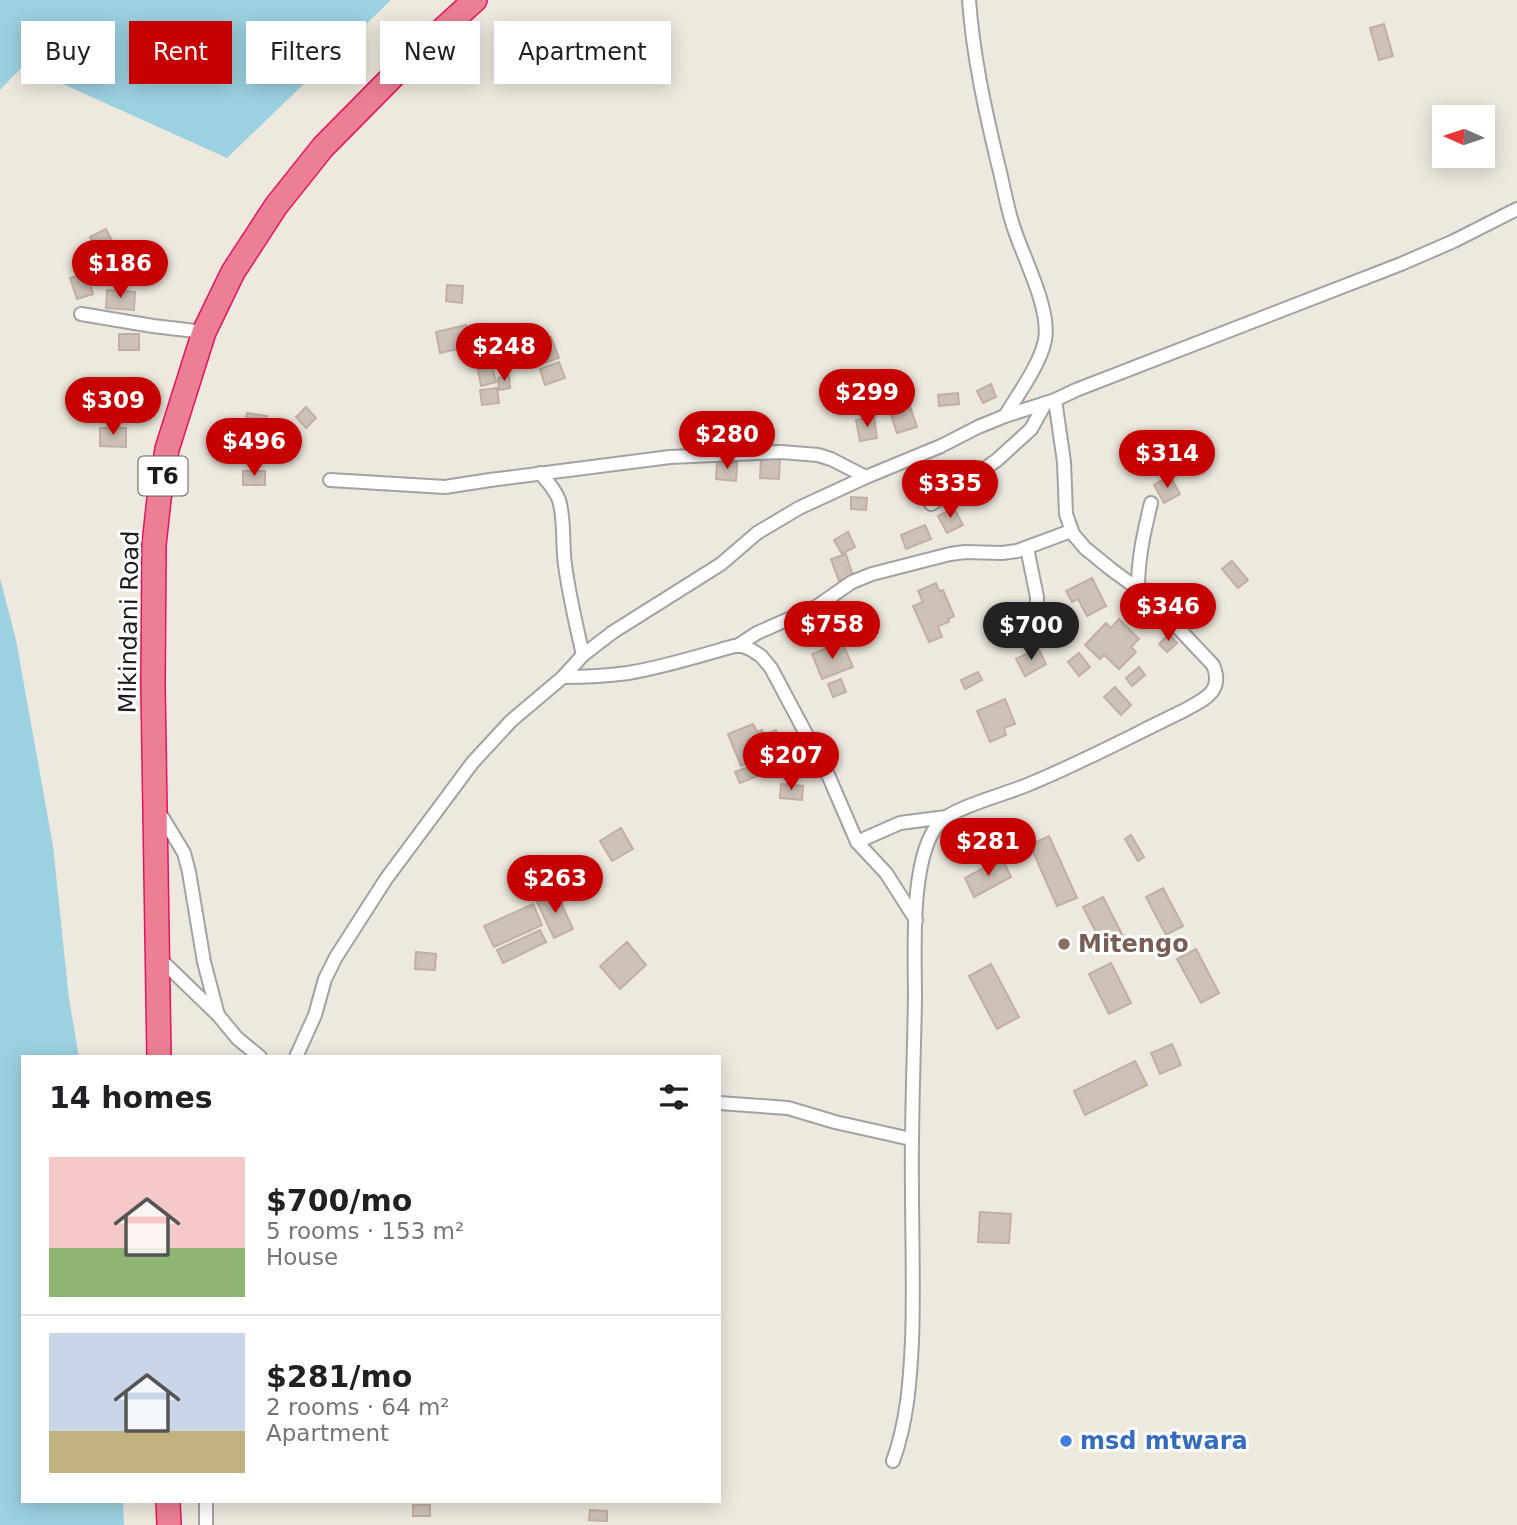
<!DOCTYPE html>
<meta charset="utf-8">
<style>
body{margin:0;font-family:"DejaVu Sans",sans-serif;background:#f2f2f2;color:#202124;height:100vh;display:flex;flex-direction:column;font-size:26px;white-space:nowrap}
*{box-sizing:border-box;margin:0}
p{font-size:23px;color:#757577}
.icon{flex:none;width:38px;height:38px;fill:none;stroke:currentColor;stroke-width:2;stroke-linecap:round;stroke-linejoin:round}
.map{position:relative;flex:1;overflow:hidden}
.drawer{position:absolute;left:21px;top:1055px;width:700px;height:448px;display:flex;flex-direction:column;background:#fff;border-radius:0px;box-shadow:0 4px 18px #0003}
.drawer>*{flex:none}
.guide{position:absolute;left:21px;top:21px;width:700px;height:63px;display:flex;gap:14px}
.needle{width:46px;rotate:273deg}
.tools{position:absolute;left:1432px;top:105px;display:grid;gap:14px}
.tools a{display:grid;place-items:center;width:63px;height:63px;border-radius:0px;background:#fff;box-shadow:0 4px 18px #0003;font-size:35px}
.price{position:absolute;translate:-50% -60px;padding:0 16px;border-radius:24px;background:#c60001;color:#fff;font-size:23px;line-height:46px;filter:drop-shadow(0 2px 4px #0008)}
.price::after{content:'';position:absolute;left:50%;top:42px;width:21px;height:16px;margin-left:-10px;background:inherit;clip-path:polygon(0 0,100% 0,50% 100%)}
.price.current{background:#222;color:#fff}
ul{padding:0;list-style:none}
li{display:flex;align-items:center;gap:21px;height:175px;padding:0 28px}
li+li{border-top:2px solid #e0e0e0}
li span{display:grid;place-items:center;flex:none;width:196px;height:140px;border-radius:0px;color:#555}
li>.icon{margin-inline-start:auto}
span .icon{width:84px;height:84px;fill:#fffc;stroke-width:1}
li b{font-size:30px}
h2{display:flex;justify-content:space-between;align-items:center;height:84px;padding:0 28px;font-size:30px}
.tag{padding:0 24px;border-radius:0px;background:#fff;box-shadow:0 4px 18px #0003;font-size:24px;line-height:63px}
.tag.current{background:#c60001;color:#fff}
.map>svg:first-child{display:block}
.water{fill:#9bd1e0}
.building{fill:#cec2b8;stroke:#c1afa1;stroke-width:2}
.lines{fill:none;stroke-linecap:round;stroke-linejoin:round}
.street-casing{stroke:#a2a2a2;stroke-width:16}
.highway-casing{stroke:#e4145d;stroke-width:26}
.street{stroke:#fff;stroke-width:12}
.highway{stroke:#ed7f94;stroke-width:23}
.education-dot{fill:#8d6e63;stroke:#fff;stroke-width:2.5}
.shop-dot{fill:#3f7fe0;stroke:#fff;stroke-width:2.5}
.labels{text-anchor:middle;dominant-baseline:central;stroke-width:6;stroke-linejoin:round;paint-order:stroke}
.shield{fill:#fff;stroke:#5f5f5f;stroke-width:2}
.shield-label{font-size:23px;font-weight:bold;fill:#1b1b1b}
.street-label{font-size:24px;fill:#1b1b1b;stroke:#fff}
.education-label{font-size:24px;font-weight:bold;fill:#785e54;stroke:#fff;text-anchor:start}
.shop-label{font-size:24px;font-weight:bold;fill:#366cbe;stroke:#fff;text-anchor:start}
</style>
<div class="map">
<svg width="1517" height="1525" viewBox="0 0 1517 1525">
<rect width="100%" height="100%" fill="#eee9df"/>
<g class="water">
<path d="M0,0H391L227,158L23,66L0,90Z"/>
<path d="M0,578L16,640L53,846L69,999L79,1057H23V1502H123L124,1525H0Z"/>
</g>
<g class="building">
<path d="M1384,24L1393,56L1379,60L1370,28Z"/>
<path d="M106,229L121,258L104,267L90,237Z"/>
<path d="M87,273L93,294L77,299L70,278Z"/>
<path d="M447,285L463,286L462,303L446,301Z"/>
<path d="M107,290L135,292L134,310L106,308Z"/>
<path d="M466,325L471,346L440,353L436,332Z"/>
<rect x="119" y="334" width="20" height="16"/>
<path d="M551,337L559,358L538,365L530,344Z"/>
<path d="M559,362L565,378L545,385L540,369Z"/>
<path d="M492,366L496,382L481,386L478,370Z"/>
<path d="M509,376L510,388L499,390L498,378Z"/>
<path d="M991,384L996,397L983,403L977,391Z"/>
<path d="M497,388L499,403L482,405L480,390Z"/>
<path d="M958,393L959,404L939,406L938,395Z"/>
<path d="M909,403L917,427L897,433L889,409Z"/>
<path d="M306,407L316,418L306,428L296,417Z"/>
<path d="M247,413L267,416L264,434L244,430Z"/>
<path d="M874,417L877,438L860,441L856,420Z"/>
<path d="M100,428H126V447L100,446Z"/>
<path d="M761,458H780L779,479L760,478Z"/>
<path d="M717,462L737,463L736,481L716,479Z"/>
<rect x="243" y="471" width="22" height="14"/>
<path d="M1170,476L1180,494L1164,503L1154,485Z"/>
<path d="M851,497L867,498L866,510L851,509Z"/>
<path d="M954,508L963,525L947,533L938,516Z"/>
<path d="M925,525L931,539L906,549L901,535Z"/>
<path d="M848,532L855,547L842,554L834,540Z"/>
<path d="M846,554L853,576L839,581L831,559Z"/>
<path d="M1232,561L1248,580L1238,588L1222,569Z"/>
<path d="M1092,578L1106,606L1087,616L1078,599L1072,602L1066,591Z"/>
<path d="M936,583L939,591L943,590L954,616L948,619L949,622L938,626L942,637L929,642L913,606L923,602L918,591Z"/>
<path d="M1187,592L1207,612L1198,620L1179,600Z"/>
<path d="M1119,619L1139,639L1131,647L1136,652L1119,669L1104,655L1100,659L1085,645L1106,623L1111,628Z"/>
<path d="M1169,634L1177,643L1167,652L1159,644Z"/>
<path d="M842,642L853,667L822,679L812,654Z"/>
<path d="M1038,648L1046,664L1025,676L1016,659Z"/>
<path d="M1079,653L1090,667L1079,676L1068,662Z"/>
<path d="M1139,667L1145,675L1132,686L1126,678Z"/>
<path d="M978,672L982,680L965,689L961,680Z"/>
<path d="M841,679L846,692L833,697L828,684Z"/>
<path d="M1115,687L1131,705L1121,715L1104,697Z"/>
<path d="M1005,699L1015,724L1004,728L1006,735L990,742L977,711Z"/>
<path d="M753,724L757,732L762,730L764,735L776,730L786,755L772,761L770,754L741,766L728,734Z"/>
<path d="M756,764L760,775L740,783L735,772Z"/>
<path d="M781,784L803,786L802,800L780,798Z"/>
<path d="M621,828L633,849L612,861L600,841Z"/>
<path d="M1131,835L1144,857L1138,861L1125,839Z"/>
<path d="M1049,836L1077,898L1057,906L1030,845Z"/>
<path d="M1002,858L1011,877L974,897L965,878Z"/>
<path d="M1163,888L1183,926L1166,935L1146,897Z"/>
<path d="M556,892L573,929L554,938L537,902Z"/>
<path d="M1103,897L1125,940L1105,950L1083,907Z"/>
<path d="M533,904L542,925L494,947L484,926Z"/>
<path d="M540,930L546,942L503,963L497,950Z"/>
<path d="M627,942L646,965L620,989L600,966Z"/>
<path d="M1196,949L1219,993L1201,1003L1177,959Z"/>
<path d="M416,952L436,954L435,970L415,969Z"/>
<path d="M1111,963L1131,1003L1109,1014L1089,974Z"/>
<path d="M991,964L1019,1017L997,1029L969,976Z"/>
<path d="M1172,1044L1181,1065L1160,1074L1151,1053Z"/>
<path d="M1135,1061L1147,1085L1085,1115L1074,1091Z"/>
<path d="M980,1212L1011,1214L1009,1243L978,1242Z"/>
<rect x="413" y="1505" width="17" height="11"/>
<path d="M590,1510L607,1511V1521L589,1520Z"/>
</g>
<g class="lines">
<g class="street-casing">
<g id="street">
<path d="M969,0C973,55 985,110 998,164C1003,183 1006,203 1012,222C1021,254 1051,307 1045,340C1040,365 1018,394 1005,416"/>
<path d="M81,314L153,326L204,332"/>
<path d="M540,473C547,481 555,489 559,500C565,520 562,543 565,565C569,595 576,625 583,655"/>
<path d="M330,480L445,487L490,480L670,457L781,452L818,455L831,459L866,477"/>
<path d="M931,504L956,489L997,460L1031,429L1045,404"/>
<path d="M1027,548L1037,597L1036,635"/>
<path d="M1138,588C1138,558 1144,532 1151,503"/>
<path d="M737,646L757,633L816,607L852,582L872,574L950,554L965,552L1002,553L1017,551L1071,531"/>
<path d="M563,677C585,677 606,676 628,673C664,667 699,656 734,646H742L750,649L761,656L771,668L829,777L857,842L886,873L916,920"/>
<path d="M158,810L184,853L189,872L204,962L218,1015"/>
<path d="M857,842L900,823L946,817"/>
<path d="M159,958L218,1015L237,1038L260,1057"/>
<path d="M296,1057L315,1015L325,979L336,957L386,879L473,762L511,721L563,677L583,655L613,632L721,564L757,533L799,508L866,477L941,446L978,427L1005,416L1055,400L1076,390L1401,264L1454,241L1517,209"/>
<path d="M719,1103L788,1108L835,1122L911,1139"/>
<path d="M893,1461C907,1422 910,1383 912,1341C914,1290 912,1239 912,1188C911,1124 914,1061 915,997C915,953 909,855 940,822C955,807 1006,794 1027,785C1081,763 1133,735 1185,710C1205,699 1224,691 1213,665L1149,597L1112,570L1085,548L1073,534L1066,514L1064,462L1055,400"/>
<path d="M206,1502V1525"/>
</g>
</g>
<g class="highway-casing">
<g id="highway">
<path d="M159,1057L153,686L154,545L159,499L167,449L204,332L233,272L276,206L323,147L408,61L475,0"/>
<path d="M168,1502L169,1525"/>
</g>
</g>
<use href="#street" class="street"/>
<use href="#highway" class="highway"/>
</g>
<circle class="education-dot" cx="1064" cy="944" r="7"/>
<circle class="shop-dot" cx="1066" cy="1441" r="7"/>
<g class="labels">
<rect class="shield" x="138.5" y="456.5" width="49" height="39" rx="5"/>
<g class="shield-label">
<text x="163" y="476">T6</text>
</g>
<g class="street-label">
<text transform="translate(129 622) rotate(-89)">Mikindani Road</text>
</g>
<g class="education-label">
<text x="1078" y="944">Mitengo</text>
</g>
<g class="shop-label">
<text x="1080" y="1441">msd mtwara</text>
</g>
</g>
</svg>
<div class="tools">
<a><svg class="needle" viewBox="-14 -14 28 28"><path d="M0-13l5 13h-10z" fill="#e53935"/><path d="M0 13l5-13h-10z" fill="#757577"/></svg></a>
</div>
<b class="price" style="left:120px;top:300px">$186</b>
<b class="price" style="left:504px;top:383px">$248</b>
<b class="price" style="left:867px;top:429px">$299</b>
<b class="price" style="left:113px;top:437px">$309</b>
<b class="price" style="left:727px;top:471px">$280</b>
<b class="price" style="left:254px;top:478px">$496</b>
<b class="price" style="left:1167px;top:490px">$314</b>
<b class="price" style="left:950px;top:520px">$335</b>
<b class="price" style="left:1168px;top:643px">$346</b>
<b class="price" style="left:832px;top:661px">$758</b>
<b class="price current" style="left:1031px;top:662px">$700</b>
<b class="price" style="left:791px;top:792px">$207</b>
<b class="price" style="left:988px;top:878px">$281</b>
<b class="price" style="left:555px;top:915px">$263</b>
<div class="guide">
<a class="tag">Buy</a>
<a class="tag current">Rent</a>
<a class="tag">Filters</a>
<a class="tag">New</a>
<a class="tag">Apartment</a>
</div>
<section class="drawer">
<h2>14 homes<svg class="icon" aria-label="filters" viewBox="0 0 24 24"><path d="M4 7h16M4 17h16"/><circle cx="9" cy="7" r="2"/><circle cx="15" cy="17" r="2"/></svg></h2>
<ul>
<li><span style="background:linear-gradient(#f6c9c9 65%,#8fb573 0)"><svg class="icon" aria-label="home" viewBox="0 0 24 24"><path d="M3 11l9-7 9 7M6 9v11h12V9"/></svg></span><div><b>$700/mo</b><p>5 rooms · 153 m²</p><p>House</p></div></li>
<li><span style="background:linear-gradient(#c9d6e8 70%,#c2b280 0)"><svg class="icon" aria-label="home" viewBox="0 0 24 24"><path d="M3 11l9-7 9 7M6 9v11h12V9"/></svg></span><div><b>$281/mo</b><p>2 rooms · 64 m²</p><p>Apartment</p></div></li>
</ul>
</section>
</div>
